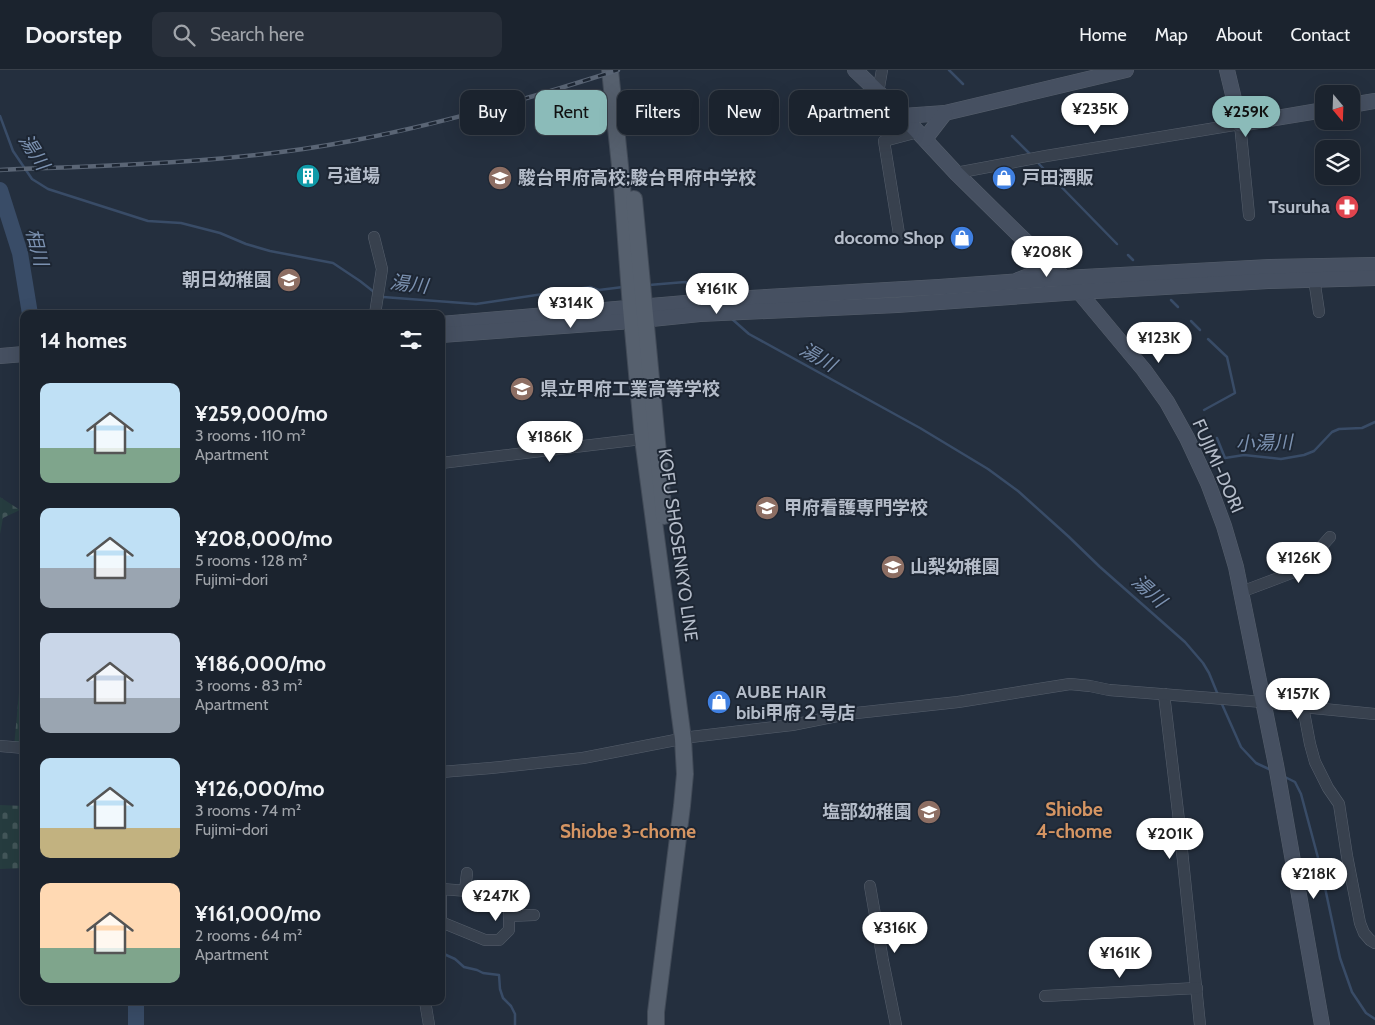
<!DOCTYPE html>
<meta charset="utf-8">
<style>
body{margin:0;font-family:Cabin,"Noto Sans JP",sans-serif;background:#282f3a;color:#f1f3f6;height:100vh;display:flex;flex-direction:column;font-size:19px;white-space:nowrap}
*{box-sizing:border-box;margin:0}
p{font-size:16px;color:#a0a4aa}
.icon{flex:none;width:28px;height:28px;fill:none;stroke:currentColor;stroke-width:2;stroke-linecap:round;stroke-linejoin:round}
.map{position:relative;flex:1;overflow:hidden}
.sheet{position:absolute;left:20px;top:240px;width:425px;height:695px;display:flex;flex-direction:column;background:#1b232e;border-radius:10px;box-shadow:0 5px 20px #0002,0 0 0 1px #39404a}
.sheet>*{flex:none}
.guide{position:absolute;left:460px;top:20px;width:475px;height:45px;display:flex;gap:10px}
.needle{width:32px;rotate:161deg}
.tools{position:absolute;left:1315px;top:15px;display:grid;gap:10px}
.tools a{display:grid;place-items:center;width:45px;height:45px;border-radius:10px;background:#1b232e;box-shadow:0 5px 20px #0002,0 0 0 1px #39404a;font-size:25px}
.price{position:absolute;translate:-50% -42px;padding:0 11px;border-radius:18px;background:#fff;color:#222;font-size:16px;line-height:32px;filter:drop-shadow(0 1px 2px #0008)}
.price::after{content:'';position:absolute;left:50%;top:30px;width:15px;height:11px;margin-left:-8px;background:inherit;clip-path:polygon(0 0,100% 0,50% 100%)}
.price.selected{background:#8bbbb9;color:#111}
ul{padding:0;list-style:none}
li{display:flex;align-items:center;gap:15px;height:125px;padding:0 20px}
li span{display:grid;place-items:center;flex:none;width:140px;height:100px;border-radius:10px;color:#555}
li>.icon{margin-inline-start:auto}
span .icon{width:60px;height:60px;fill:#fffc;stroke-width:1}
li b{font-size:21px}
h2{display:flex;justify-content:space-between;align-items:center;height:60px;padding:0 20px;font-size:21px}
.tag{padding:0 18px;border-radius:10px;background:#1b232e;box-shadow:0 5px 20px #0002,0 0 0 1px #39404a;font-size:18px;line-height:45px}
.tag.selected{background:#8bbbb9;color:#111}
header{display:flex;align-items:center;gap:30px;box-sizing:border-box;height:70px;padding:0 25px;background:#1b232e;border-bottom:1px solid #39404a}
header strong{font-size:24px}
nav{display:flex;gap:28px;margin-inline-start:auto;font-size:18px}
.search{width:350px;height:45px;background:#282f3a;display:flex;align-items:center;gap:12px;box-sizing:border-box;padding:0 18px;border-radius:10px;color:#a0a4aa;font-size:19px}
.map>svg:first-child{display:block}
.cemetery{fill:url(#cemetery-stones)}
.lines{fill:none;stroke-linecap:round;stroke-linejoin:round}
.stream{stroke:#394c67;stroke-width:2.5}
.river{stroke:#394c67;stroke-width:16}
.street-casing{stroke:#565f6c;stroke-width:12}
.secondary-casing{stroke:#565f6c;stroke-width:16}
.primary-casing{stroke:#414a57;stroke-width:18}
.street{stroke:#38414e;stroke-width:11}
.secondary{stroke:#465061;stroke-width:15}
.primary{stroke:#56606e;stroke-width:16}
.rail-casing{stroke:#5a6575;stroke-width:4.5}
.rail{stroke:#1d2633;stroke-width:2.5;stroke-dasharray:8;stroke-linecap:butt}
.labels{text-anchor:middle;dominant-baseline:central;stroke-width:4;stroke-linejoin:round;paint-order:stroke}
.poi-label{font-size:18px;font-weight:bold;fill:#b4bcc9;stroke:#1d2633;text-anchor:start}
.street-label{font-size:18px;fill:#b4bcc9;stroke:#1d2633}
.water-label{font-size:19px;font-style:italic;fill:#7c92b1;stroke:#1d2633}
.neighbourhood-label{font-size:19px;font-weight:bold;fill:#d59563;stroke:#1d2633}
</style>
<header>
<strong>Doorstep</strong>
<div class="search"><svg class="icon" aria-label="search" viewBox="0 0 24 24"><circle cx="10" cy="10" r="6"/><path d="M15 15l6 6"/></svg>Search here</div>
<nav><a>Home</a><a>Map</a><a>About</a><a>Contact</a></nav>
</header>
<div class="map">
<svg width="1375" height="955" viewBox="0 0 1375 955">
<defs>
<pattern id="cemetery-stones" width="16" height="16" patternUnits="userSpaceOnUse" patternTransform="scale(1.25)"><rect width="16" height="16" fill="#263c3f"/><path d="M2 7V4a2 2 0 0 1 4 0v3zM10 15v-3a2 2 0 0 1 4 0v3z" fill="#435659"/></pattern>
</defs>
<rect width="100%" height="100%" fill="#242f3e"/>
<g class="cemetery">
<path d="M0,427L20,440L3,448L0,464Z"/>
<path d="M21,601H24V678L14,677Z"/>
<path d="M0,735L24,736V798L0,799Z"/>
</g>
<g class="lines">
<g class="stream">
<path d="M949,0L963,14"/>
<path d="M0,46L13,81L32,109L48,119L148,151L181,153L220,163L246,174L270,181L333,193L360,211L374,222"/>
<path d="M1012,66L1030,84"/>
<path d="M1039,94L1117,174"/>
<path d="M1128,185L1133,190"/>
<path d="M649,215L685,212L693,215L706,226"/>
<path d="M381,226L383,227L476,234L590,217L599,220L623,217"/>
<path d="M1171,230L1178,237"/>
<path d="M732,249L749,264L920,358L988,399L1018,421L1068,466L1100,497L1185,572L1203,593L1209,603L1218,625"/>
<path d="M1191,251L1200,260"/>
<path d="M1204,340L1235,323L1227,287L1208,269"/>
<path d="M1217,368L1225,388L1244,385L1281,389L1304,385L1314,381L1332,362L1339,359L1362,358L1375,352"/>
<path d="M1221,632L1241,677L1256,693L1271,700"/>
<path d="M1285,707L1295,712L1301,724L1321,799L1340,888L1352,922L1366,943L1375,949"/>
<path d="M441,879L444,884L455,889L464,897L477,900L483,903L499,905L500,919L503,928L511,936L515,944V955"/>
</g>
<g class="river">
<path d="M0,120L20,183L30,244"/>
<path d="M136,955V931"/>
</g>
<g class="street-casing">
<g id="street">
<path d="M878,23L882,0"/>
<path d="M956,103L1046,86L1240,54L1249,145"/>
<path d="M899,164L884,71L918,62"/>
<path d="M374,167L382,199L375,244"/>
<path d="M1313,202L1319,242"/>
<path d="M441,393L650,368"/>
<path d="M1241,522L1294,502L1304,496L1330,467"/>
<path d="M1164,624L1178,742L1200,955"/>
<path d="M1303,637L1310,674L1315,692L1328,718L1339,734L1347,786L1360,853L1364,863L1370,870L1375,873"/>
<path d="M0,676L24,678"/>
<path d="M441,702L491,698L583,688L691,667L792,655L847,644L958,632L1070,614L1090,616L1109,620L1263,632L1303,637L1375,644"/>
<path d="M870,816L883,891L896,955"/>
<path d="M441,819L509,824V860L499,870H485L441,852Z"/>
<path d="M465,821L467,803"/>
<path d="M509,846L534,845"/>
<path d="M1045,926L1197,918"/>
<path d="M425,931L429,955"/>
</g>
</g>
<g class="secondary-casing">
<g id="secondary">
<path d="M855,0L903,46L956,103L1017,163L1079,222L1144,300L1167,332L1187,368L1208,413L1224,456L1236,497L1276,695L1322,955"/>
<path d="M1227,0L1240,54L1324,40"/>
<path d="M1351,35L1375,31"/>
<path d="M903,46L945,43L1126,0"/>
<path d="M925,69L945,43"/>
<path d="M1018,210L1031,205L1035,200L1032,178"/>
<path d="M441,254L732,229L939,217L1065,208L1270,197L1375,195"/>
<path d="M441,265L632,251L700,244L897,235L1079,222L1268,211L1375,208"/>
<path d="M0,286L24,284"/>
</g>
</g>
<g class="primary-casing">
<g id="primary">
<path d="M610,0L622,115L631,238L643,369L683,669L685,704L682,736L656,942V955"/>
<path d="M634,129L664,446"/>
</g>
</g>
<use href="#street" class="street"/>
<use href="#secondary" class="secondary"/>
<use href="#primary" class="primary"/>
<g class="rail-casing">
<path id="rail" d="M0,100C117,95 236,93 351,71C441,54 531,28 618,0"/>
</g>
<use href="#rail" class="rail"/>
</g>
<defs>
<g id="building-disc" transform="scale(1.25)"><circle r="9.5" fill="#0f9aa8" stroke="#1d2633"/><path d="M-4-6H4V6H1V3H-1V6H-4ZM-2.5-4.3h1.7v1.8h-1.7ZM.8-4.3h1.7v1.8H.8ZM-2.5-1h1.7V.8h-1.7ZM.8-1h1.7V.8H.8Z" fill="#fff"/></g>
<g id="school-disc" transform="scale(1.25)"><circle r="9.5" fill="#8d6e63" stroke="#1d2633"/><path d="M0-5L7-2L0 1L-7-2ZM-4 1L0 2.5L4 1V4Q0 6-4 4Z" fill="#fff"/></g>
<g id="shop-disc" transform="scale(1.25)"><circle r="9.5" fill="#3f7fe0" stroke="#1d2633"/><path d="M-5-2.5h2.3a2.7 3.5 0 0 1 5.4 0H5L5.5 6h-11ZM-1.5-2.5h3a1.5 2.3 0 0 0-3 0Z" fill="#fff"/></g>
<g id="pharmacy-disc" transform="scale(1.25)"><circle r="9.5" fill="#e0444e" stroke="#1d2633"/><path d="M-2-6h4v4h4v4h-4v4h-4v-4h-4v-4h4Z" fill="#fff"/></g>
</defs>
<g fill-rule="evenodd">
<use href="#building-disc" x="308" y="106"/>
<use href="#school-disc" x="500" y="108"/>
<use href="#shop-disc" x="1004" y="108"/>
<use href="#pharmacy-disc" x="1347" y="137"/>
<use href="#shop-disc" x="962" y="168"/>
<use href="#school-disc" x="289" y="210"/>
<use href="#school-disc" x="522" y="319"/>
<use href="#school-disc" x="767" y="438"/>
<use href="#school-disc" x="893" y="497"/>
<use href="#shop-disc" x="719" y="632"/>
<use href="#school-disc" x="929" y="742"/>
</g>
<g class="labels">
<g class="poi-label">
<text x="326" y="106">弓道場</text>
<text x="518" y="108">駿台甲府高校;駿台甲府中学校</text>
<text x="1022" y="108">戸田酒販</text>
<text x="1330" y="137" text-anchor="end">Tsuruha</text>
<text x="944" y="168" text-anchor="end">docomo Shop</text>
<text x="272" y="210" text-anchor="end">朝日幼稚園</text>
<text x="540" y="319">県立甲府工業高等学校</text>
<text x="784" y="438">甲府看護専門学校</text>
<text x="910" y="497">山梨幼稚園</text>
<text x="736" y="622">AUBE HAIR<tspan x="736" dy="21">bibi甲府２号店</tspan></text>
<text x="912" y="742" text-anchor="end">塩部幼稚園</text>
</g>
<g class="street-label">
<text transform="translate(1218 396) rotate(66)">FUJIMI-DORI</text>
<text transform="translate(678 475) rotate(82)">KOFU SHOSENKYO LINE</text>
</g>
<g class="water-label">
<text transform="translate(34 82) rotate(57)">湯川</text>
<text transform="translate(37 177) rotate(76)">相川</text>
<text transform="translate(409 214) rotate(7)">湯川</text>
<text transform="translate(818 287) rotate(30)">湯川</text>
<text transform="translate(1264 373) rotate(-2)">小湯川</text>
<text transform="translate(1149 521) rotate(42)">湯川</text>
</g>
<g class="neighbourhood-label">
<text x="1074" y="739">Shiobe<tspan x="1074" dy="22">4-chome</tspan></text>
<text x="628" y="761">Shiobe 3-chome</text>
</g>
</g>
</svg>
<div class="tools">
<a><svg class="needle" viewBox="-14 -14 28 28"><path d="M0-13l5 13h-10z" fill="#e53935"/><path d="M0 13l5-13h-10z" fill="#a0a4aa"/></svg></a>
<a><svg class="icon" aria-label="layers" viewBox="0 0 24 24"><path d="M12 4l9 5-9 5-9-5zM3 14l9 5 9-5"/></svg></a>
</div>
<b class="price" style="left:1095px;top:65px">¥235K</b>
<b class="price selected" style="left:1246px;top:68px">¥259K</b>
<b class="price" style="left:1047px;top:208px">¥208K</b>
<b class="price" style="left:717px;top:245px">¥161K</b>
<b class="price" style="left:571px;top:259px">¥314K</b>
<b class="price" style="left:1159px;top:294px">¥123K</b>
<b class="price" style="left:550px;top:393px">¥186K</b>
<b class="price" style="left:1299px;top:514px">¥126K</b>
<b class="price" style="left:1298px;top:650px">¥157K</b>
<b class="price" style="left:1170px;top:790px">¥201K</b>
<b class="price" style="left:1314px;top:830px">¥218K</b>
<b class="price" style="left:496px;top:852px">¥247K</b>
<b class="price" style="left:895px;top:884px">¥316K</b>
<b class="price" style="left:1120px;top:909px">¥161K</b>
<div class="guide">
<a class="tag">Buy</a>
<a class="tag selected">Rent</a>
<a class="tag">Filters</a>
<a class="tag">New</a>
<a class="tag">Apartment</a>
</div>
<section class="sheet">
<h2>14 homes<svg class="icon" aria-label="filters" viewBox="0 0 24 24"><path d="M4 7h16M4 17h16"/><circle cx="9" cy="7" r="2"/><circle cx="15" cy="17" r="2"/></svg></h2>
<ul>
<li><span style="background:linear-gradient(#bfe0f5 65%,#7fa58c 0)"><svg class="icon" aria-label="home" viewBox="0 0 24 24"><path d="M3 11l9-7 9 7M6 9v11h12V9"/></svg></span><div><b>¥259,000/mo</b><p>3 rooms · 110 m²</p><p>Apartment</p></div></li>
<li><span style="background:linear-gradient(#bfe0f5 60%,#9aa5b1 0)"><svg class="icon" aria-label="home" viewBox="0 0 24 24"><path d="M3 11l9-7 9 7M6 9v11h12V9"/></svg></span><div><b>¥208,000/mo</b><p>5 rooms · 128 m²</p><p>Fujimi-dori</p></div></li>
<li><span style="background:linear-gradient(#c9d6e8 65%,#9aa5b1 0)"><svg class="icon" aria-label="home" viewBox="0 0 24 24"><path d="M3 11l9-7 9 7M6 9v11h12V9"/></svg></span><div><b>¥186,000/mo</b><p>3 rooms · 83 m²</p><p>Apartment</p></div></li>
<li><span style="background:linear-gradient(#bfe0f5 70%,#c2b280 0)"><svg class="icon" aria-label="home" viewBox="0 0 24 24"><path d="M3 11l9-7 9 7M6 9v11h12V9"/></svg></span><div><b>¥126,000/mo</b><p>3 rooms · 74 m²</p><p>Fujimi-dori</p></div></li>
<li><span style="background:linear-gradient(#ffd9b3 65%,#7fa58c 0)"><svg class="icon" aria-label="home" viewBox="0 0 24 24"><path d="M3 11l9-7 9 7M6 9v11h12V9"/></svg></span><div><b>¥161,000/mo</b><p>2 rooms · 64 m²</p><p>Apartment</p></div></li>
</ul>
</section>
</div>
